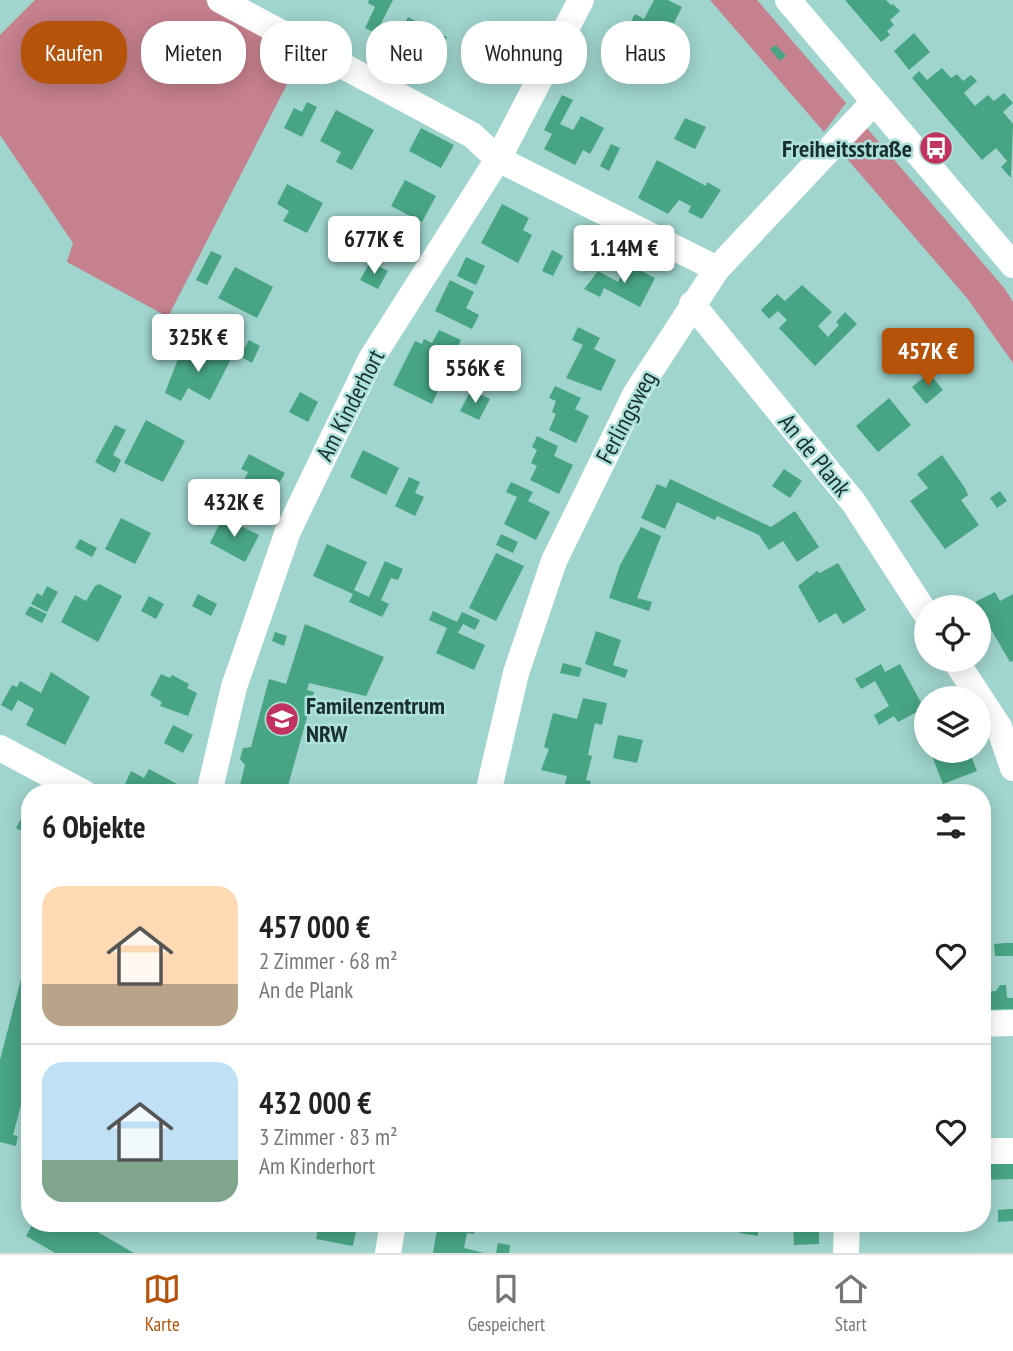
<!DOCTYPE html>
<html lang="de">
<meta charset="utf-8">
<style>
body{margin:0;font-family:"PT Sans Narrow",sans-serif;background:#f2f2f2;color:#222;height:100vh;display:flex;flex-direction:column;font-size:26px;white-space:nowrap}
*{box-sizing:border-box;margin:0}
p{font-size:23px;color:#767676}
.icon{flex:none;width:38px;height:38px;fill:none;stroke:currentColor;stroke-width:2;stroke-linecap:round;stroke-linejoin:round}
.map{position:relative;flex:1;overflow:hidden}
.drawer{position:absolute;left:21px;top:784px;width:970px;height:448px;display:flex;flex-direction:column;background:#fff;border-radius:28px;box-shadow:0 4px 18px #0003}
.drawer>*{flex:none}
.banner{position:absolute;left:21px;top:21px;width:971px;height:63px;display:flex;gap:14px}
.fabs{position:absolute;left:914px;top:595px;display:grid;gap:14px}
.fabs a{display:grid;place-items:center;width:77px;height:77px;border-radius:50%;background:#fff;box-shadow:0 4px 18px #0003;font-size:35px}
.price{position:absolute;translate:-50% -60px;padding:0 16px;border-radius:7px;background:#fff;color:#222;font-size:23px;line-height:46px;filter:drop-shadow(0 2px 4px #0008)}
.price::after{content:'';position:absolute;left:50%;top:42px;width:21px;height:16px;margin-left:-10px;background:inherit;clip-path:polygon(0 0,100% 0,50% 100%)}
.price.active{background:#b45309;color:#fff}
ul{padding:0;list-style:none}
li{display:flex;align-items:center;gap:21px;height:175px;padding:0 21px}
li+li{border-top:2px solid #e0e0e0}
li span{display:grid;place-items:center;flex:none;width:196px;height:140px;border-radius:21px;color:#555}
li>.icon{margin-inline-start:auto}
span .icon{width:84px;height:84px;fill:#fffc;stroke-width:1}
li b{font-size:30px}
h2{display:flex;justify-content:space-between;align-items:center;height:84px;padding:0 21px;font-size:30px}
.pill{padding:0 24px;border-radius:28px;background:#fff;box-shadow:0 4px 18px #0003;font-size:24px;line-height:63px}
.pill.active{background:#b45309;color:#fff}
.menu{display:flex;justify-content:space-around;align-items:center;height:98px;border-top:2px solid #e0e0e0;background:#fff;font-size:19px;color:#767676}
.menu a{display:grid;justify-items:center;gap:4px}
.menu .active{color:#b45309}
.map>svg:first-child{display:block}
.green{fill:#c5818d}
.building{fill:#47a484}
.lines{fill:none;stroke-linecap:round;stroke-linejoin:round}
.minor{stroke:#fff;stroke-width:26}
.labels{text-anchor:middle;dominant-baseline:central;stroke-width:5;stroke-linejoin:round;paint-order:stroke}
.poi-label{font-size:24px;font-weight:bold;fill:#1a2f2d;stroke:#ade1db;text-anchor:end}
.street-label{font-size:24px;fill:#1a2f2d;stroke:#ade1db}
</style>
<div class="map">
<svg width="1013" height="1253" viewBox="0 0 1013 1253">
<rect width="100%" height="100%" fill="#a0d4ce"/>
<g class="green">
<path d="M35,0H205L302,55L168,317L67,262L73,243L0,135V35Z"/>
<path d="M710,0H757L846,103L824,132Z"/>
<path d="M866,127L1005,289L1013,302V363L967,298L842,153Z"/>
</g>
<g class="building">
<path d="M369,0H393L376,33L365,28L375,7L368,3Z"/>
<path d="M654,0H668L682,7L663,45L637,31L631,43L622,39L635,14L644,19Z"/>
<path d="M845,0H886L891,5L893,4L900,11L890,20L894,25L887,31L890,35L881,42Z"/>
<path d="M408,17L447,37L430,68L392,48Z"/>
<path d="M914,33L930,52L909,70L894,51Z"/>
<path d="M776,45L786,56L780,61L770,49Z"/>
<path d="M942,68L951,78L957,74L963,81L971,75L977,81L964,93L975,106L988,95L994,101L1004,93L1013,103L1003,112L1013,124L1011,178L1001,167L1007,161L996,148L982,160L912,78L919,71L927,80Z"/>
<path d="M562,95L573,100L560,124L573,130L581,116L604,128L590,154L583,150L575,165L544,149L552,134L544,130Z"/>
<path d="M307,102L317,107L302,137L284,128L294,108L302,112Z"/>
<path d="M336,110L374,130L352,170L336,162L341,152L320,141Z"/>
<path d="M685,118L706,127L695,149L674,139Z"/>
<path d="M421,128L454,145L441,168L409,151Z"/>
<path d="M611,144L620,148L609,171L600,166Z"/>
<path d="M657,160L706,186L707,182L721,190L702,219L688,212L691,206L679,200L668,214L638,198Z"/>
<path d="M405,180L436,196L422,222L391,206Z"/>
<path d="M287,184L323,203L307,233L283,221L289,211L277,204Z"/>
<path d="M502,204L529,218L523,230L532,235L518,263L481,243Z"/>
<path d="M552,250L563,256L553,276L542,271Z"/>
<path d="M211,251L222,256L207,285L196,280Z"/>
<path d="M466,257L485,266L476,285L457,276Z"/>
<path d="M370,262L388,271L378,289L360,280Z"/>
<path d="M628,264L655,278L640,307L604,288L600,297L584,289L598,271L618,282Z"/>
<path d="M235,267L273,287L257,318L218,298Z"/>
<path d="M450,280L474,292L466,308L479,315L472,329L435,311Z"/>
<path d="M802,285L832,312L818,326L828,337L839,325L836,322L845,312L857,324L815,366L779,328L787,320L778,311L769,319L761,310L777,294L785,301Z"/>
<path d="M578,327L600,338L594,349L616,360L601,391L566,378L583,345L572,340Z"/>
<path d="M439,330L461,340L432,404L393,385L415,341L422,344L424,339L432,343Z"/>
<path d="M249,340L260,346L252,363L240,356Z"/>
<path d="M209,345L232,357L210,400L188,388L181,401L165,393L181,351L200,361Z"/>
<path d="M929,373L943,390L926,404L912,387Z"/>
<path d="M555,386L581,398L575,409L589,416L576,443L549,430L556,414L552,412L556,401L549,398Z"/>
<path d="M471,390L490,399L479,420L460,411Z"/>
<path d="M300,392L318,402L308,422L289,412Z"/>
<path d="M889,398L911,425L878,452L856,426Z"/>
<path d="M146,420L185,441L163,482L124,463Z"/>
<path d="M115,425L126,430L113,455L121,460L115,473L95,462Z"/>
<path d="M537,436L558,446L554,456L573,465L559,494L530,480L537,466L531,463L537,450L532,447Z"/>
<path d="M363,450L399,468L386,495L350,477Z"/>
<path d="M249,454L285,473L262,514L234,499L248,472L241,469Z"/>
<path d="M942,455L965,488L968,495L961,500L979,525L945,549L910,501L928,488L917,474Z"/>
<path d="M784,469L802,481L790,498L772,486Z"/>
<path d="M409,477L420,482L415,493L424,497L415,516L395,506Z"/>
<path d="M670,479L771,527L795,511L819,547L797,562L783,541L769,550L759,535L717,516L715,520L677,502L665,529L641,518L657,484L666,488Z"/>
<path d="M511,482L533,492L528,501L550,512L536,540L504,524L517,497L506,492Z"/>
<path d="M1000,491L1007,501L997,508L990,498Z"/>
<path d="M223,517L259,535L245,562L210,543Z"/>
<path d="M121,518L151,533L135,564L105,549Z"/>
<path d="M641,527L661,536L637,598L652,602L649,611L609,598L620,565Z"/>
<path d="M501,534L518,542L513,553L496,545Z"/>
<path d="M80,539L97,548L92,557L75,548Z"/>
<path d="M327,544L367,562L354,590L369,597L385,561L403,569L398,580L391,578L381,600L389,604L382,617L349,602L353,594L313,576Z"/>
<path d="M496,553L524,566L496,621L469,608Z"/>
<path d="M838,563L866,610L843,624L836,613L819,623L798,586L817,571L820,573Z"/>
<path d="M99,584L122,596L98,642L61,622L75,595L86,601L95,586Z"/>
<path d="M47,586L58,592L47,612L31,604L37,593L42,596Z"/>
<path d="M995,592L1000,601L1013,594V661L1010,662L975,602Z"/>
<path d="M198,594L217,604L211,616L192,606Z"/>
<path d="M149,596L164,604L156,619L141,611Z"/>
<path d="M30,606L47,614L42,623L25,614Z"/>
<path d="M433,611L457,622L462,612L480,620L475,630L463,624L458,633L485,645L474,670L436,653L447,628L429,620Z"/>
<path d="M305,624L384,657L366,696L309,683L307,690L314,692L286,793H238L245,765L240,759L243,748L251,747L269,679L286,684Z"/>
<path d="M596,631L621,640L613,665L628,670L625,678L585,664Z"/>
<path d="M275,632L287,636L284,646L272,641Z"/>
<path d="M563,663L582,668L579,677L560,673Z"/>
<path d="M881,664L885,672L900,664L924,708L898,722L894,716L879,725L874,715L889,706L875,681L861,689L855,679Z"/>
<path d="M51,672L90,697L65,745L26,725L34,709L18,700L12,711L1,705L12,685L17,687L20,681L41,693Z"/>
<path d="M161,674L170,678L172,675L189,684L187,688L197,693L188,716L160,706L162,702L150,695Z"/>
<path d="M583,698L607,703L602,725L595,723L591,740L588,755L592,756L586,780L591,781L588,792L564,787L567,776L541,770L549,749L544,747L553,713L577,719Z"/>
<path d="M173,725L193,735L183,753L164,743Z"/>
<path d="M618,735L643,740L637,763L613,758Z"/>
<path d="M930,751H969L977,771L943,784Z"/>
<path d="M149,769L177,784L172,793H133L124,786L131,771L144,778Z"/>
<path d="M30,802V835L16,828Z"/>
<path d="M1005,943H1013V956H995L994,944Z"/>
<path d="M29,948L30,1071L13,1135L18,1136L16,1146L0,1142V1060Z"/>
<path d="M1000,985H1006L1007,998H1013V1009L982,1010V992L996,991Z"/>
<path d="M1013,1159V1179L982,1180V1160Z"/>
<path d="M1009,1209H1013V1221L998,1222V1210Z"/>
<path d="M33,1223H82L134,1253H55L26,1236Z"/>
<path d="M327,1223H353L352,1230L356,1231L353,1246L316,1239L319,1224Z"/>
<path d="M438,1223H477L474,1234L467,1233L464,1248L484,1253H433Z"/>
<path d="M739,1223H758V1236L739,1233Z"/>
<path d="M793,1223H819V1244L794,1245Z"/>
<path d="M498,1243L510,1245L509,1253H496Z"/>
</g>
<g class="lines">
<g class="minor">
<path d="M220,0L472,135L498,159L717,269"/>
<path d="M788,0L1013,265"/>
<path d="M692,304L854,503L926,614"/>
<path d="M955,660L999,727L1013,768"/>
<path d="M0,748L84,793"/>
<path d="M209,793L234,687L288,531L371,359L498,159L581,0"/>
<path d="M488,793L516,673L554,561L636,393L717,269L873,103"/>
<path d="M982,1024L1013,1023"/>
<path d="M982,1151H1013"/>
<path d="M388,1253L393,1223"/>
<path d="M846,1253L847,1223"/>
</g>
</g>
<defs>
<g id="bus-disc" transform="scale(1.75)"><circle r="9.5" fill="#c1335e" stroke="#ade1db"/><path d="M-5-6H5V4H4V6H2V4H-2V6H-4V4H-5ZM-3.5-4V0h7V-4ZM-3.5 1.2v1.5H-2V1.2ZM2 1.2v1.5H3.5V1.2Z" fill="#fff"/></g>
<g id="school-disc" transform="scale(1.75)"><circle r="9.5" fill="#c1335e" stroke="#ade1db"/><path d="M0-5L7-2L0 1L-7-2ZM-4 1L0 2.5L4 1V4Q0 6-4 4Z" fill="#fff"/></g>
</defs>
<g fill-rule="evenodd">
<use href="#bus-disc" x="936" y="148"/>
<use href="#school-disc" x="282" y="719"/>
</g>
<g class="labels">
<g class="poi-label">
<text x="912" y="148">Freiheitsstraße</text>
<text x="306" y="705" text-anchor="start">Familenzentrum<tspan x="306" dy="28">NRW</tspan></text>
</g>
<g class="street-label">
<text transform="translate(350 405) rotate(-63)">Am Kinderhort</text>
<text transform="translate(626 417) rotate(-62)">Ferlingsweg</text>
<text transform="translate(815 455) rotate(51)">An de Plank</text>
</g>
</g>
</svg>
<div class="fabs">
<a><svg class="icon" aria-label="locate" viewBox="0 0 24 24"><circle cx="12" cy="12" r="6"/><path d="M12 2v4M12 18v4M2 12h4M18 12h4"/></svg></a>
<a><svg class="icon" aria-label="layers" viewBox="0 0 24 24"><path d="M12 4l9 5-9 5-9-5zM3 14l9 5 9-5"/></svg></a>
</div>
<b class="price" style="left:374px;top:276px">677K €</b>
<b class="price" style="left:624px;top:285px">1.14M €</b>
<b class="price" style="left:198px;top:374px">325K €</b>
<b class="price active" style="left:928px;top:388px">457K €</b>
<b class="price" style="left:475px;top:405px">556K €</b>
<b class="price" style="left:234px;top:539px">432K €</b>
<div class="banner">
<a class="pill active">Kaufen</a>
<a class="pill">Mieten</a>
<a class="pill">Filter</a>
<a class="pill">Neu</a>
<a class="pill">Wohnung</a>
<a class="pill">Haus</a>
</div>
<section class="drawer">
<h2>6 Objekte<svg class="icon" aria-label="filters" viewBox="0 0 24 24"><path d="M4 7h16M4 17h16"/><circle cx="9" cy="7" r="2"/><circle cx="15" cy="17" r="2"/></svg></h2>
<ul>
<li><span style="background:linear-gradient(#ffd9b3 70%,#b9a48a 0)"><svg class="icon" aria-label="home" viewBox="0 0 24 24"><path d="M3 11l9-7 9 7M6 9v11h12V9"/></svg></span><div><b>457 000 €</b><p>2 Zimmer · 68 m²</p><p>An de Plank</p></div><svg class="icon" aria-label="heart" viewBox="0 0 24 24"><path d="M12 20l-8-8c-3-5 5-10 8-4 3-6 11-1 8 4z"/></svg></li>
<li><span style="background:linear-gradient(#bfe0f5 70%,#7fa58c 0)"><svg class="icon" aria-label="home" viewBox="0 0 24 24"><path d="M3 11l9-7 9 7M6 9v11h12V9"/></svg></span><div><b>432 000 €</b><p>3 Zimmer · 83 m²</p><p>Am Kinderhort</p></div><svg class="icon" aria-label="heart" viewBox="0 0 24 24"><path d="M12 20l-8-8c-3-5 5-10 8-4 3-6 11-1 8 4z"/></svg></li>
</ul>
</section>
</div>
<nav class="menu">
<a class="active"><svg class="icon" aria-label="map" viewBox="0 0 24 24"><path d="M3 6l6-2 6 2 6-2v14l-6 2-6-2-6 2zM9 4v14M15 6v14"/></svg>Karte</a>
<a><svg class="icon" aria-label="saved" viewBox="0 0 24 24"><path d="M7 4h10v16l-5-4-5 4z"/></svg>Gespeichert</a>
<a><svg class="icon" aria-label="home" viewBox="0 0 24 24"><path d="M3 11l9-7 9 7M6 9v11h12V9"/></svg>Start</a>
</nav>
